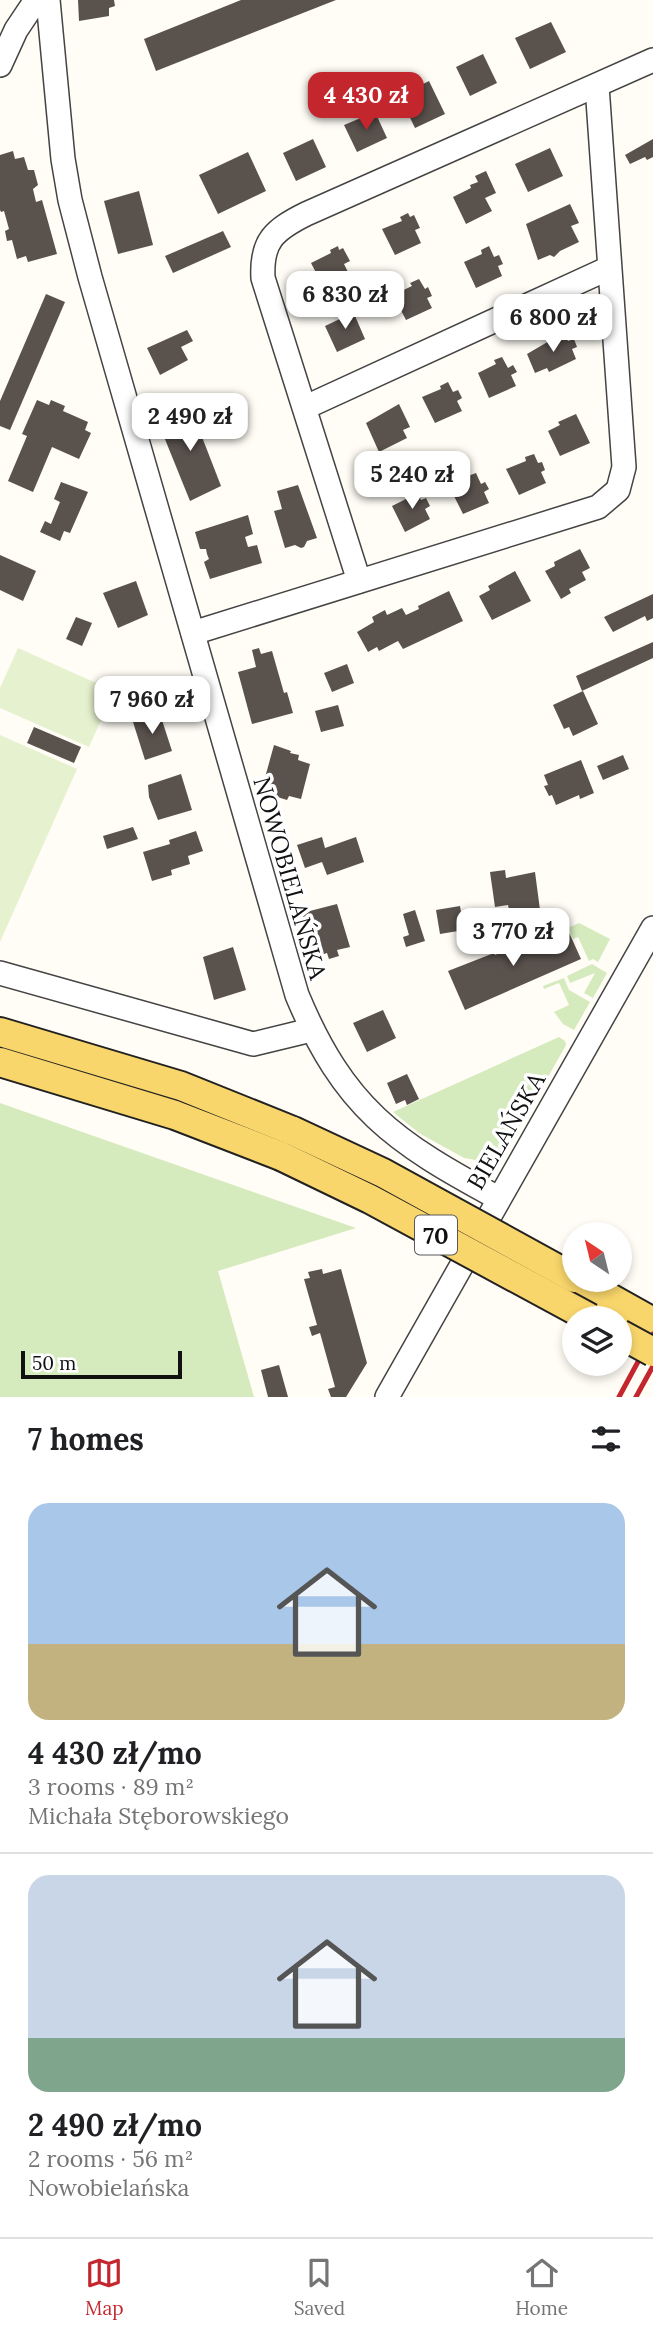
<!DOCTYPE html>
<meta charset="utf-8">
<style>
body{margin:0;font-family:Lora,serif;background:#f6f6f6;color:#202124;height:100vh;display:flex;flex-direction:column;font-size:26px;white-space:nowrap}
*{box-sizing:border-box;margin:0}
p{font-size:23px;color:#757577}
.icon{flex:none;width:38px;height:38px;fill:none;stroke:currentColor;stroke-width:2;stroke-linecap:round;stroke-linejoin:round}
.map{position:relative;height:1397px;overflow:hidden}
.drawer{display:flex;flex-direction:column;background:#fff;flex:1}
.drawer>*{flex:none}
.needle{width:46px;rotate:325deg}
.fabs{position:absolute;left:562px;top:1222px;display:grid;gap:14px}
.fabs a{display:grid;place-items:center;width:70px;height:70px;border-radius:50%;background:#fff;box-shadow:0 4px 10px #0003;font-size:35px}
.scale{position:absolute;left:21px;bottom:18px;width:161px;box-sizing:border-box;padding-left:7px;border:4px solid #111;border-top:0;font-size:19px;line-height:24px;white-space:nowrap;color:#111;-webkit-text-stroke:5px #fff;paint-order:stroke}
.price{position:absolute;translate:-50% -60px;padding:0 16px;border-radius:14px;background:#fff;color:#222;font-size:23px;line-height:46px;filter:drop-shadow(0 2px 4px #0008)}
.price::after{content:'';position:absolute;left:50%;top:42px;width:21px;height:16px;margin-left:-10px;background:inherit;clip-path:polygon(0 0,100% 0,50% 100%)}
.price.selected{background:#c4262e;color:#fff}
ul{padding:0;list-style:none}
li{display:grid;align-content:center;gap:14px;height:371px;padding:0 28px}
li+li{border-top:2px solid #e0e0e0}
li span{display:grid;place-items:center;height:217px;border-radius:21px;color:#555}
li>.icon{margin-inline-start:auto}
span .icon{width:126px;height:126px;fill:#fffc;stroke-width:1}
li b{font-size:30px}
h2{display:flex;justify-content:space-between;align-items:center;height:84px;padding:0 28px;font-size:30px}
.dock{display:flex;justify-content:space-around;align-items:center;height:98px;border-top:2px solid #e0e0e0;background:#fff;font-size:19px;color:#757577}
.dock a{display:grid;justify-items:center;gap:4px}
.dock .selected{color:#c4262e}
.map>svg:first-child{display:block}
.green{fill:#d5ebbd}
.pitch{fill:#e6f2cf}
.building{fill:#5a524d}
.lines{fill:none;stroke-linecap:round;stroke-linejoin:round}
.minor-casing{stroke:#444;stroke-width:26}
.major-casing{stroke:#222;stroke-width:32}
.minor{stroke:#fff;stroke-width:23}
.major{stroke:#f9d66b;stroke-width:28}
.rail{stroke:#c4262e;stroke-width:5}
.major-bridge-casing{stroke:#222;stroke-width:32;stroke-linecap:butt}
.major-bridge{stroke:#f9d66b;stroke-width:28}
.labels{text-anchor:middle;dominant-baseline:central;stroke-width:7;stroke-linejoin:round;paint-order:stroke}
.shield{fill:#fff;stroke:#585858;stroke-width:2}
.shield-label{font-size:23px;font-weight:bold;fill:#111}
.street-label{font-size:24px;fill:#111;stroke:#fff}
</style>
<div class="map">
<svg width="653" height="1397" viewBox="0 0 653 1397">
<rect width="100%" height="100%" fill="#fffdf5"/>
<g class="green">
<path d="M579,923L610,939L598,962L593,959L589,961L578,937L573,939L568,928Z"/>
<path d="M592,964L607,973L593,998L584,993L595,973L570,983L567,976Z"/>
<path d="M564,978L569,990L590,1002L574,1030L563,1024L554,1012L569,1005L559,983L544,989L543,986Z"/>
<path d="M559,1037L565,1041L566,1045L524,1120L505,1149L497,1156L482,1161L464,1158L419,1133L393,1112Z"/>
<path d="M0,1103L356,1228L218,1271L254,1397H0Z"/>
</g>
<g class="pitch">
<path d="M18,648L114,691L89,747L0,708V688Z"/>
<path d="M0,735L77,769L0,942Z"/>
</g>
<g class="building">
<path d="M78,0H114L115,6L109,8V16L79,21Z"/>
<path d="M241,0H336L156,71L144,39Z"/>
<path d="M551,22L566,52L530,69L515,38Z"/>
<path d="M483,54L497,83L470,96L456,67Z"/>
<path d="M429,81L445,114L415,128L401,99L421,90L419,86Z"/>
<path d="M375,112L387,138L357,152L344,125Z"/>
<path d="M313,139L326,167L296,181L283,153Z"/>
<path d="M653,139V157L647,160L645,157L630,164L625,155Z"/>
<path d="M550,148L563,176L528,192L515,164Z"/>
<path d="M13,151L15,159L24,157L28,170H34L38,185L33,189L36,202L42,200L57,254L28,262L26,256L17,259L12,240L7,241L5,231L9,229L4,211L1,212L0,210V155Z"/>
<path d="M248,152L266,191L218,214L199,175Z"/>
<path d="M486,171L496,193L485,198L492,211L466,224L453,197L471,188L470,185L478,182L475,176Z"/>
<path d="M139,191L153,245L118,254L104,201Z"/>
<path d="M570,204L579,223L571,226L579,242L560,251L554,257L550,255L538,260L526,224Z"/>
<path d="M408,213L410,217L414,215L420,228L415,230L421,243L395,255L382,229L402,221L400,217Z"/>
<path d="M223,231L231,247L173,273L165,256Z"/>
<path d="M338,246L339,250L343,248L350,261L344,264L350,276L324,288L311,263L331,253L330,250Z"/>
<path d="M489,246L494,257L499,255L503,264L498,266L502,276L476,288L464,262L482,254L481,250Z"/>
<path d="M419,279L425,289L428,287L432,296L427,298L432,308L406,320L393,295L412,286L410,283Z"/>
<path d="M46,294L65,302L10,430L0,426V401Z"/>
<path d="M352,309L365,339L337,352L325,326L344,317L342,314Z"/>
<path d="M187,330L193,341L181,347L188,360L160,375L147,348Z"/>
<path d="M563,330L568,341L574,339L577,347L572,349L576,359L549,372L547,368L535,373L527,354L556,337L554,334Z"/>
<path d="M502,357L508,368L513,365L517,372L511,375L516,386L489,398L478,373L496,364L494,360Z"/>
<path d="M448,382L453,392L458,390L462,398L457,401L462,411L435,423L422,397L441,389L440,386Z"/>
<path d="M37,400L49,405L51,400L65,406L63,411L88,422L85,430L91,433L79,459L52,447L33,492L8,481L27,436L22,434Z"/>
<path d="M399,404L410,427L403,430L407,438L379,452L366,423Z"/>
<path d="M190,406L221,486L190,501L158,422Z"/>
<path d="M576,414L590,443L560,456L548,431L560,425L558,422Z"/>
<path d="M534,454L538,463L542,462L545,470L541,472L546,483L519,495L506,469L526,461L525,457Z"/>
<path d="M476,473L481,484L485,482L489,489L484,492L489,503L463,514L450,488L469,480L468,476Z"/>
<path d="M61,482L88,492L70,533L64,531L60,541L40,532L45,521L51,524L60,502L54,499Z"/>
<path d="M298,485L317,538L307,541L304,547L301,548L295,545L285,548L274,511L282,509L277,491Z"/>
<path d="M416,489L421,500L426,498L430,506L425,509L430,519L405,532L392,506L410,497L408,493Z"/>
<path d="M248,515L253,534L245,537L248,547L257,545L262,563L210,579L204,562L209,559L207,554L206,549H200L195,532Z"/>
<path d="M580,549L590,568L582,572L586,580L569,589L571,593L561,599L545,571L555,566L554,562Z"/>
<path d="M0,555L36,571L23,601L0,590Z"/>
<path d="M515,571L531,601L492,620L479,596L490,590L488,586Z"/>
<path d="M136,581L148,615L118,628L103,593Z"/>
<path d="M449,591L463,621L403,649L398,641L379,651L377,647L368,652L357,632L374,622L372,617L385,610L387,615L402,608L406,615L419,609L418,606Z"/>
<path d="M653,594V618L647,621L645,616L613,632L604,617Z"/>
<path d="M76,617L92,623L82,646L66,639Z"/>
<path d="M653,642V658L582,691L576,676Z"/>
<path d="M259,648L261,654L272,651L284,693L287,692L293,713L252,724L238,672L256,667L252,650Z"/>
<path d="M347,664L354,683L332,692L324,673Z"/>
<path d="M583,691L598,724L573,736L569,727L564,729L553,705Z"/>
<path d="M338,705L344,726L321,732L315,711Z"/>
<path d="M150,712L152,716L160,714L172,751L145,760L133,722L141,720L139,716Z"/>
<path d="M34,727L81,747L74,763L27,743Z"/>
<path d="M274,745L291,751L290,753L299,755L298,760L310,764L301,799L289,796L287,800L261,792Z"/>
<path d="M623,755L629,769L603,780L597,766Z"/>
<path d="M581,760L594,793L580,799L579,795L556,805L552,795L549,796L544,786L548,785L544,775Z"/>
<path d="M181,774L192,810L158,820L149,797L148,785Z"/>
<path d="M133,827L138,839L107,849L103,836Z"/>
<path d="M196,831L203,851L188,856L190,864L171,870L172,875L152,881L143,852L170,844L169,840Z"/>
<path d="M322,837L325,848L356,837L364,862L327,875L322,862L305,868L297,845Z"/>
<path d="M505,870L506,878L535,872L540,910L510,914L508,905L495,907L490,872Z"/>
<path d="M337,904L350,947L337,950L339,956L329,959L327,953L314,957L302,913Z"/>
<path d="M460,906L464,930L440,934L436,910Z"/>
<path d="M415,910L425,941L406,947L403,937L409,935L403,914Z"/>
<path d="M567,928L581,959L465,1010L448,971L494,953L495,955L517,946L518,948L540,938L541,940Z"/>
<path d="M233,947L246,990L214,1000L203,957Z"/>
<path d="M383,1010L396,1038L367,1052L353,1023Z"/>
<path d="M407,1074L419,1099L407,1105L405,1100L396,1104L387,1083Z"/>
<path d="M322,1269L323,1274L341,1269L367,1363L346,1397H331L328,1389L335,1387L320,1333L312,1336L309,1327L317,1325L304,1279L310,1278L308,1272Z"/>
<path d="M279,1365L288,1397H268L261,1370Z"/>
</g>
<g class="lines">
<g class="minor-casing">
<g id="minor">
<path d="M48,0L63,159L70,200L90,277L297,995C344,1108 394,1142 498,1198"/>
<path d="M0,65L16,30L36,0"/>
<path d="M306,407L609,268"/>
<path d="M359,581L263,278C261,241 274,230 306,214L653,60"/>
<path d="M193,633L598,507L618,490L624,467L597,86"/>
<path d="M0,973L253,1044L311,1030"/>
<path d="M387,1397L653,928"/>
</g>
</g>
<g class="major-casing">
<g id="major">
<path d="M0,1032L181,1086L293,1131"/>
<path d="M0,1062L175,1115L281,1156"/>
<path d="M576,1279L653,1322"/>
</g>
</g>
<use href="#minor" class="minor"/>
<use href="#major" class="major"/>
<g class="rail">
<path d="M619,1397L653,1334"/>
<path d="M636,1397L653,1366"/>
</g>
<g class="major-bridge-casing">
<g id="major-bridge">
<path d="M293,1131L383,1173L574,1278"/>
<path d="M281,1156L370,1199L590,1318"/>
<path d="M620,1334L653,1352"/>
</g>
</g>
<use href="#major-bridge" class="major-bridge"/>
</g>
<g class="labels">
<rect class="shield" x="415" y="1215.5" width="42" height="39" rx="5"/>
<g class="shield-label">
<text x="436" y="1235">70</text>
</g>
<g class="street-label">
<text transform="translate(290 878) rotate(74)">NOWOBIELAŃSKA</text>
<text transform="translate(506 1131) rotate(-60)">BIELAŃSKA</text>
</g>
</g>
</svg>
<div class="fabs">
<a><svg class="needle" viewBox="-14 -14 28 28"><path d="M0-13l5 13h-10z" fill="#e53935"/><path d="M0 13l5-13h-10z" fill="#757577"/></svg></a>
<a><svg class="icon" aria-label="layers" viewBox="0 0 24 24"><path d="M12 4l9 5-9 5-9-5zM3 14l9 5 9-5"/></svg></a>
</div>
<div class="scale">50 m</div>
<b class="price selected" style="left:366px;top:132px">4 430 zł</b>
<b class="price" style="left:345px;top:331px">6 830 zł</b>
<b class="price" style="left:553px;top:354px">6 800 zł</b>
<b class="price" style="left:190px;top:453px">2 490 zł</b>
<b class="price" style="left:412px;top:511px">5 240 zł</b>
<b class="price" style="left:152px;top:736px">7 960 zł</b>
<b class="price" style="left:513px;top:968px">3 770 zł</b>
</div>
<section class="drawer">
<h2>7 homes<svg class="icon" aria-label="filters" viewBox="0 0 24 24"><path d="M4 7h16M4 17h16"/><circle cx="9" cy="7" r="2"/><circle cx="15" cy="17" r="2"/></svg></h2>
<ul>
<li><span style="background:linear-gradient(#a9c7e8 65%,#c2b280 0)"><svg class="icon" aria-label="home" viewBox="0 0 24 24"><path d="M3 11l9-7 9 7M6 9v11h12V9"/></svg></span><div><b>4 430 zł/mo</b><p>3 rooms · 89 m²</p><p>Michała Stęborowskiego</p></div></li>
<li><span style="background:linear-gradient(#c9d6e8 75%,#7fa58c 0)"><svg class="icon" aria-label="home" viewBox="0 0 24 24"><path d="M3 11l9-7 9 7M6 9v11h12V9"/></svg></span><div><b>2 490 zł/mo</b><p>2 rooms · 56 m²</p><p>Nowobielańska</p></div></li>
</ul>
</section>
<nav class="dock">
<a class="selected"><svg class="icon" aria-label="map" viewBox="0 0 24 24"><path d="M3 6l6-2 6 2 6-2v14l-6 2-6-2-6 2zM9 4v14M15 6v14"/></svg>Map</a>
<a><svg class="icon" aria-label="saved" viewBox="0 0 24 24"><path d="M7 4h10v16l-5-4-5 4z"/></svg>Saved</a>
<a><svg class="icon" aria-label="home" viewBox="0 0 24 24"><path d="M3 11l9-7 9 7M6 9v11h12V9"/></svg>Home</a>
</nav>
